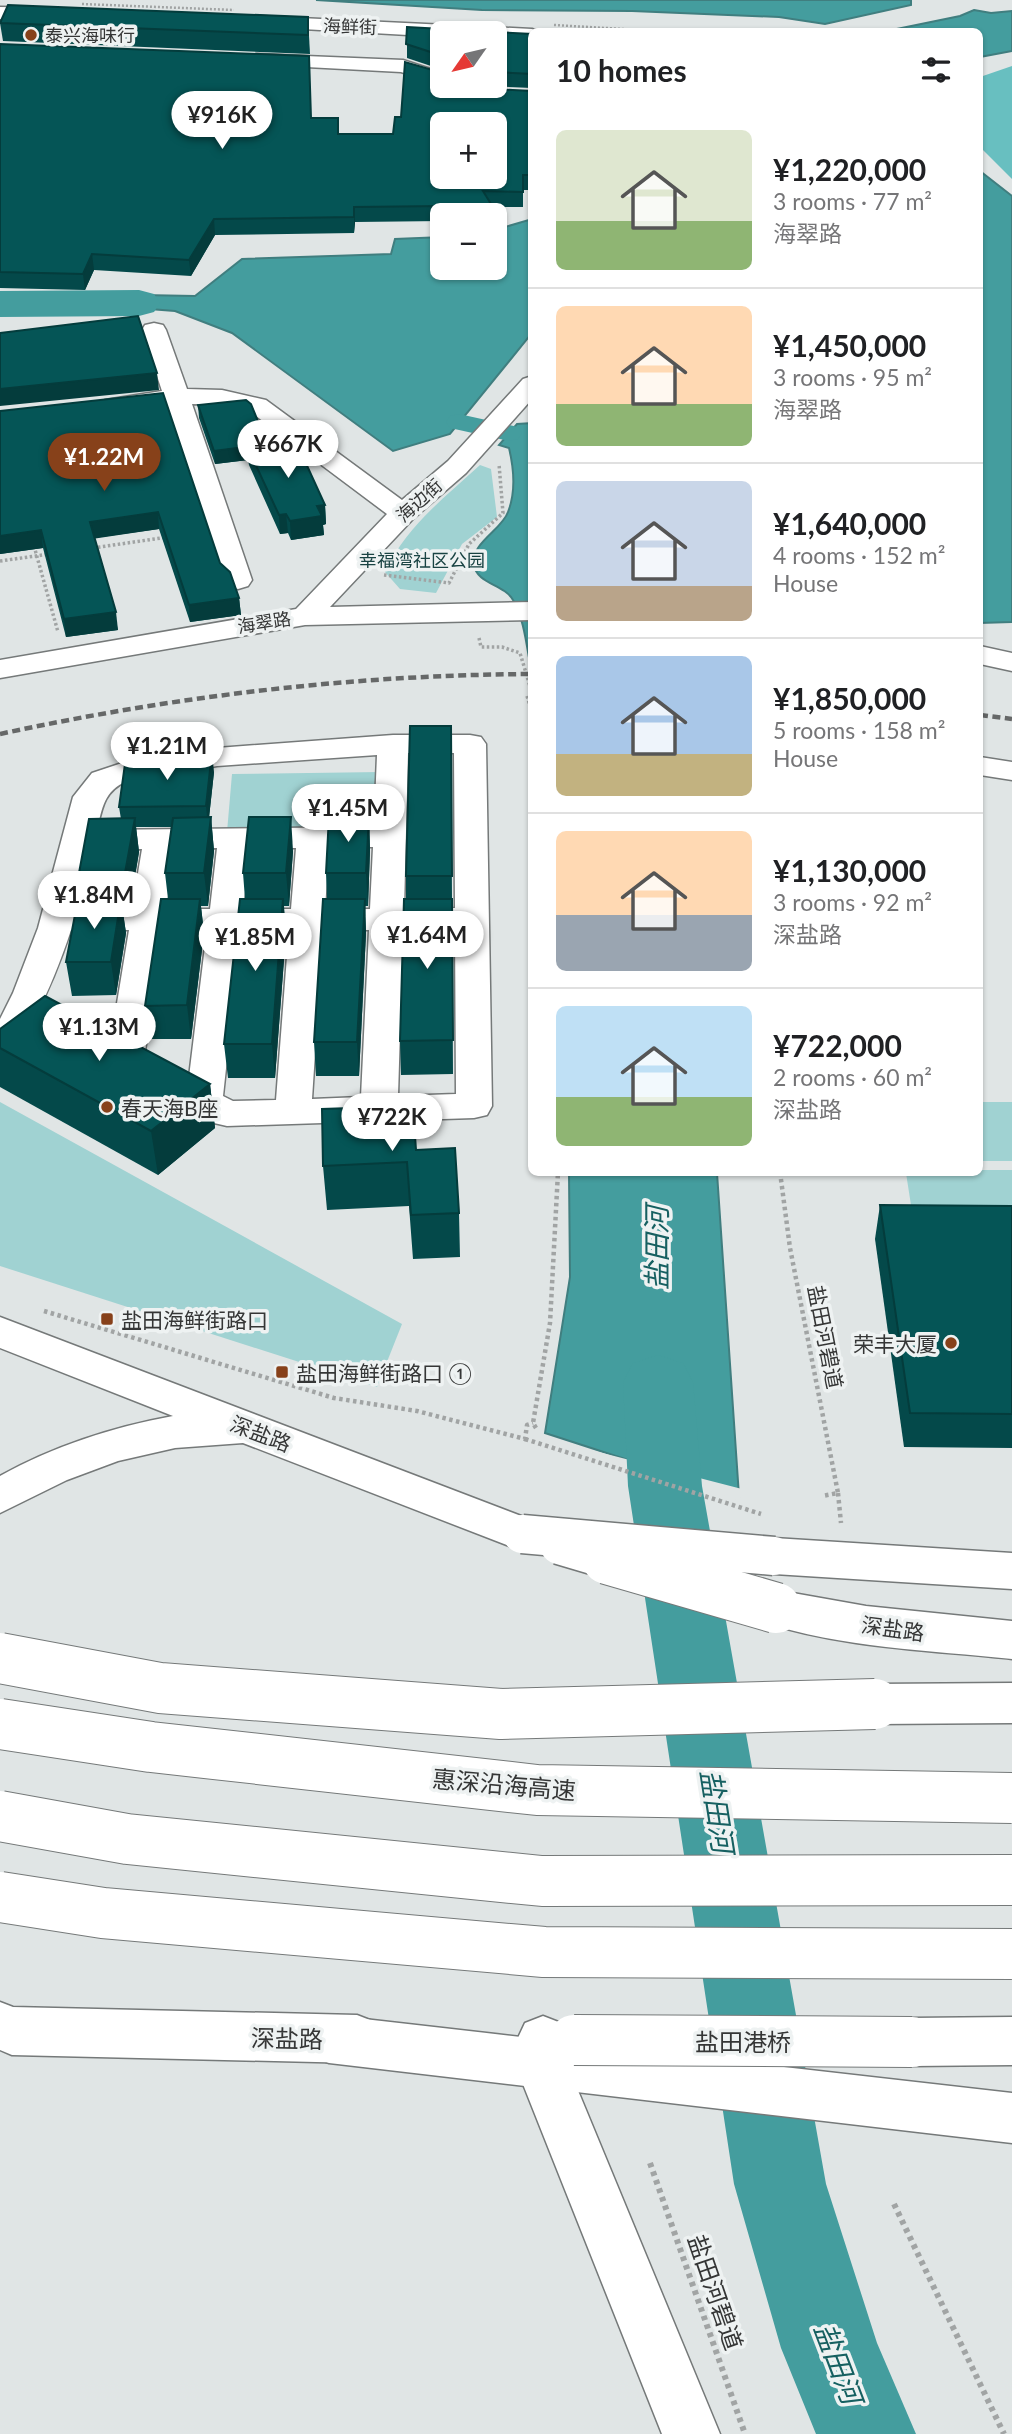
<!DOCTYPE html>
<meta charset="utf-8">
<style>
body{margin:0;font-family:Lato,"Noto Sans SC",sans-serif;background:#f2f2f2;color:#202124;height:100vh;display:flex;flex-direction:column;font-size:26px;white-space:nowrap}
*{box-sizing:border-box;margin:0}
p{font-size:23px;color:#757577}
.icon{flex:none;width:38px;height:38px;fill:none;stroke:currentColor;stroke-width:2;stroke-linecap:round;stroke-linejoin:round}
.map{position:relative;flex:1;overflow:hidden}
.drawer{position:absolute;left:528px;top:28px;width:455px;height:1148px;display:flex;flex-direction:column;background:#fff;border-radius:10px;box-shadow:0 2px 5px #0004}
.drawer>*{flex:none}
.needle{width:46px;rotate:236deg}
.buttons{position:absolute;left:430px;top:21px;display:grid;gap:14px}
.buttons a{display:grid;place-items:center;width:77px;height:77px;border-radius:10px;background:#fff;box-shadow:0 2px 5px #0004;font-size:35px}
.price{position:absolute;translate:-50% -60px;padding:0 16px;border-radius:24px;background:#fff;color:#222;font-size:23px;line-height:46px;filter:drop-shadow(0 2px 4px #0008)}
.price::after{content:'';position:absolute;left:50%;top:42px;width:21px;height:16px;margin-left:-10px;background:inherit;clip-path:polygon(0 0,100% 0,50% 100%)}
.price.current{background:#87411a;color:#fff}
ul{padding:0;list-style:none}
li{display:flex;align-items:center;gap:21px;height:175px;padding:0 28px}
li+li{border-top:2px solid #e0e0e0}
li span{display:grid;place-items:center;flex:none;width:196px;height:140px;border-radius:10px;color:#555}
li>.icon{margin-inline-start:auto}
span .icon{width:84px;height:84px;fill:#fffc;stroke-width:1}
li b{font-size:30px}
h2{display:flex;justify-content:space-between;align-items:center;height:84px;padding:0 28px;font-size:30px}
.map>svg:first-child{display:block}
.green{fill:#a0d2d2}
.forest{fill:#68bfc0}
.water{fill:#449d9e;stroke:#407e7f;stroke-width:2}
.pier{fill:#e0e5e5}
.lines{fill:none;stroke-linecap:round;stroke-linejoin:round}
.canal{fill:#449d9e;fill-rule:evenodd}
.river{fill:#449d9e;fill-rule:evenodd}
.minor-casing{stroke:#757979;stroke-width:3}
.major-casing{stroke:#757979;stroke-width:3}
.highway-casing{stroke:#757979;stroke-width:3}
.path-far3{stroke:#a1a4a4;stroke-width:2.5;stroke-dasharray:2 2;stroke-linecap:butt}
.path-far2{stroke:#a1a4a4;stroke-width:3.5;stroke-dasharray:2.5 2.5;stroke-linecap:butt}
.path-far1{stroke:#a1a4a4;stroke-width:4.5;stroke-dasharray:3.5 3.5;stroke-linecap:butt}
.path{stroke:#a1a4a4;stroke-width:6;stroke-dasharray:4.5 4.5;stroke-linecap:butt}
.minor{fill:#fff;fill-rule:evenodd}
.major{fill:#fff;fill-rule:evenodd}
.highway{fill:#fff;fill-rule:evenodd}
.rail{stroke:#666868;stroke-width:4.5;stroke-dasharray:8 4.5;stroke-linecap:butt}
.major-bridge-far1-casing{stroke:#757979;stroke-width:41;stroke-linecap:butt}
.major-bridge-casing{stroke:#757979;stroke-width:52;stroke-linecap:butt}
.highway-bridge-far1-casing{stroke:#757979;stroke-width:41;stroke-linecap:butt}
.highway-bridge-casing{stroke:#757979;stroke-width:52;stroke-linecap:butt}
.path-bridge{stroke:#a1a4a4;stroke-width:4.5;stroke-dasharray:3.5 3.5;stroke-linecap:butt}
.major-bridge-far1{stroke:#fff;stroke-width:38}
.major-bridge{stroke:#fff;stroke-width:50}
.highway-bridge-far1{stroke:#fff;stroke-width:38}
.highway-bridge{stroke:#fff;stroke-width:50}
.wall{fill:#04494a}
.shaded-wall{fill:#043c3c}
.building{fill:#055556;stroke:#043c3c;stroke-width:2;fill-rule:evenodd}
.poi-dot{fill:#87411a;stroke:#eef2f2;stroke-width:2.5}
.labels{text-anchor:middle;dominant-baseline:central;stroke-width:7;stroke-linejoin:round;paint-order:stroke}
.far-street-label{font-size:18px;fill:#353636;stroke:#eef2f2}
.far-poi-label{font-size:18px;fill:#353636;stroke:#eef2f2;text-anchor:start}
.far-park-label{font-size:18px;fill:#194343;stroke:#eef2f2}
.poi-label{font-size:21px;fill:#353636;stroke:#eef2f2;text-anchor:start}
.street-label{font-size:21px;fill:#353636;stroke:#eef2f2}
.near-street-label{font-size:24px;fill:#353636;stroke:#eef2f2}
.near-water-label{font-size:28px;font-style:italic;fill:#166061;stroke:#eef2f2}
</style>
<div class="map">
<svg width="1012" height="2434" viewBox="0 0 1012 2434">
<rect width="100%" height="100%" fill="#e0e5e5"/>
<g class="green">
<path d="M480,465L491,469L497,517L462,544L436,593L400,589L385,572C406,527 444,498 480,465Z"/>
<path d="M381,772L380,830L227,832L232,774Z"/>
<path d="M0,1102L402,1324L377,1387L0,1266Z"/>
<rect x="980" y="1102" width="32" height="59"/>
<path d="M980,1170H1012V1232L915,1231L906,1173L980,1172Z"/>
</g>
<path class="forest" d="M1012,66V179L980,147V77Z"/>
<g class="water">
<path d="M316,0H911V5L825,24L779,17L632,11L482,10Z"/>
<path d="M974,10L991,13L1012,11V51L980,57V32L887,31L960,16Z"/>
<path d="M980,171L1012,196V622L980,623Z"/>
<path d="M532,219V333L450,434L393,451L232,333L175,311L137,308L142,295L195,296L242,259L391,254L395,239L443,237V268H495V230Z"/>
<path d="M532,423V674C527,651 525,620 513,600C504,584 477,584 474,565C470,543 502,530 508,512C516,492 514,469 509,448L499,445L517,424Z"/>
<path d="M569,1173H717L739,1496L545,1433L570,1277Z"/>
</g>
<path class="pier" d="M560,1442L742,1489V1497L738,1500Z"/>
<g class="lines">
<path class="canal" d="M459,414L518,427L522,433L518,439L509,441L450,428L446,422L450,416Z"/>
<g class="river">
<path d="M139,290L154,294L160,303L154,312L139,316L0,317V291Z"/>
<path d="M658,1355L683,1363L693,1382L702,1486L826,2184L877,2343L916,2434H816L781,2348L734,2184L628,1486L623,1382L633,1363Z"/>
</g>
<g class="minor-casing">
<g id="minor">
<path d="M0,7L58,8L68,14L58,20L0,19Z"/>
<path d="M258,16L532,29L540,32H532V41L495,39V33H443V37L251,26L248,22L251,18Z"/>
<path d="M257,54L403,60L443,73L445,86L401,72L250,64L247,60L250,56Z"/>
<path d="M154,323L163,325L166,330L187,389L222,390L266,400L402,500L448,461L523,379L532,376V399L466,473L413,519L330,607L532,602V620L305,625L0,678V660L296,609L387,514L248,410L222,405L192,404L252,580L248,586L238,589L228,586L167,406L114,413L105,410L101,405L105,400L162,391L142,330L145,325Z"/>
<path d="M980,646L1012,653V671L980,664Z"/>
<path d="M393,735H470L481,737L486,744L492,1106L487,1115L474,1118L227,1126L214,1123L155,1090L150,1081L155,1072L168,1069L189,1077L207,930H163L144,1058L139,1066L126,1070L113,1066L108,1058L129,930H71C56,975 39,1015 13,1054L0,1058V1019L13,993L38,928L73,797L92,773L119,764L217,748ZM408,753H454L455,908L404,909ZM377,755L374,827L97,830C102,808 104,791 127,781L217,766ZM329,847H373L370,909H325ZM217,848L210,909H166L175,849ZM250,848H296L291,909H243ZM142,849L132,909H77L92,850ZM241,930H289L276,1100L233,1101L223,1096ZM323,930H369L361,1097L312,1099ZM403,930H455L456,1094L398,1096Z"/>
<path d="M980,757L1012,762V780L980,775Z"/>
<path d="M543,2016L561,2023L569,2040L567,2064L720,2434H662L515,2064L517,2040L525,2023Z"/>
</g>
</g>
<g class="major-casing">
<g id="major">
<path d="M0,1317L537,1522L544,1534L537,1546L522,1551L243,1443L175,1448L118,1461L67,1480L0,1513V1476C54,1446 113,1427 173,1416L0,1348Z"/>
<path d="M776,1590L866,1606L1012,1621V1659C929,1650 840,1648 760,1621L754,1608L760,1595Z"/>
<path d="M0,2002L13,2007L357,2015L375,2022L383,2039L375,2056L357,2063L12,2055L0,2050Z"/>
<path d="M1012,2017V2065L912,2066L894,2059L886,2042L894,2025L912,2018Z"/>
</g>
</g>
<g class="highway-casing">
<g id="highway">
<path d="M774,1538L1012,1553V1589L774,1574L759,1568L752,1556L759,1544Z"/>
<path d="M1012,1683V1723L875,1724L859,1718L852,1704L859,1690L875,1684Z"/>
<path d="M329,2015L1012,2093V2143L329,2063L311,2056L303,2039L311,2022Z"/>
</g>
</g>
<g class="path-far3">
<path d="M82,4L234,10"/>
<path d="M554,25L675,32"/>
</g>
<g class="path-far2">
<path d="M34,546L58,632"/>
<path d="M93,548L168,537"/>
<path d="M0,561L50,554"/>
<path d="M384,575L449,583L469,544L503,513L499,464"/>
<path d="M479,638L481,647H502L520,653L532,693"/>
<path d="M532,696H527L532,712"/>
</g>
<g class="path-far1">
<path d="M780,1172L790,1248L838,1493L822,1496"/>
<path d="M44,1311L334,1398L417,1411L525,1439L527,1425L533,1423"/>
<path d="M536,1428L533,1423L550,1323L558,1172"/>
<path d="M838,1493L841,1523"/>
</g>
<g class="path">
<path d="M650,2163L745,2434"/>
<path d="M894,2204L1004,2434"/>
</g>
<use href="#minor" class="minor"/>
<use href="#major" class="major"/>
<use href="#highway" class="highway"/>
<g class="rail">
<path d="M980,715L1012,719"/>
<path d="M0,734C176,696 352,675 532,674"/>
</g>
<g class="major-bridge-far1-casing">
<path id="major-bridge-far1" d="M559,1545L613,1561"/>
</g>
<g class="major-bridge-casing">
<g id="major-bridge">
<path d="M607,1559L776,1608"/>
<path d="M574,2040L912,2042"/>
</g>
</g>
<g class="highway-bridge-far1-casing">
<path id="highway-bridge-far1" d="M522,1534L774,1556"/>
</g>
<g class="highway-bridge-casing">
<g id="highway-bridge">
<path d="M0,1658L160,1688L501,1714L875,1704"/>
<path d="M0,1724L151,1747L537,1790L1012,1798"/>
<path d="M0,1816L127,1839L542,1881L1012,1880"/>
<path d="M0,1897L103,1913L544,1952L1012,1954"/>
</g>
</g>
<path class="path-bridge" d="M525,1439L761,1514"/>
<use href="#major-bridge-far1" class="major-bridge-far1"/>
<use href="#major-bridge" class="major-bridge"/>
<use href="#highway-bridge-far1" class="highway-bridge-far1"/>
<use href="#highway-bridge" class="highway-bridge"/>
</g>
<g class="wall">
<path d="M308,17L310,54L3,41L0,23Z"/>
<path d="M407,27L532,34V88L487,86H495V33H443V70L407,58Z"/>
<path d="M0,44L311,118L339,134H393L401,117L443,86L532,91V190H523V207H491V215H443V221L355,222L354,233L215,235L191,276L94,270L85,290L0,288Z"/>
<path d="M163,393L220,563L239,598L241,615L190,622L159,529L94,538L118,630L66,637L43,548L0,554V411Z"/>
<path d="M198,405L267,444L292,449L325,505L326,524L323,525L324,535L291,540L288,533L280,534L249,465L248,460L215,464L199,418Z"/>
<path d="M451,726L453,1074L401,1075L400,1041L406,899V876Z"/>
<path d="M214,772L209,818L211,817L214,851L208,906H201L204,933L191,1039H150L145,1006L168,899L165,873L172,827H136L139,852L130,906H122L126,933L116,995L72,996L66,962L83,899L79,873L121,819L119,807Z"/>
<path d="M369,816L370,850L368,906H365L366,933L359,1076H316L314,1042L327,899L326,873Z"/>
<path d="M293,851L289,906H284L286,933L275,1078H228L224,1044L245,899L243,873Z"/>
<path d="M0,1029L210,1084L215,1128L158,1175L0,1087Z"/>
<path d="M416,1150L459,1213L460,1257L413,1259L409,1206L327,1210L323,1166Z"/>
<path d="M880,1205L1012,1206V1448L904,1447L875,1239Z"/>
</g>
<g class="shaded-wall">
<path d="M491,204V215H449V214L478,206Z"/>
<path d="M354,207L355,222L354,233Z"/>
<path d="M214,219L215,235L191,276L189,260Z"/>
<path d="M92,254L94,270L85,290L83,274Z"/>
<path d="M157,373L159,390L0,406V389Z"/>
<path d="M247,447L248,460L215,464L214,451Z"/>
<path d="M325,505L326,524L323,525L324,535L291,540L290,521L317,506Z"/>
<path d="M158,512L159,529L92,539L90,522Z"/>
<path d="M286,514L288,533L280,534L279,515Z"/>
<path d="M41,530L43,548L0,554V536Z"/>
<path d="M239,598L241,615L190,622L189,605Z"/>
<path d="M116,612L118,630L66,637L64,619Z"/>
<path d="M212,752L214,772L208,826L206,806Z"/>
<path d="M369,816L370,850L368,906L366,873Z"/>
<path d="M211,817L214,851L208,906L204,873Z"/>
<path d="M291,817L293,851L289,906L286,873Z"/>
<path d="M135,818L139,852L130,906L125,873Z"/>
<path d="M121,899L126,933L116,995L111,962Z"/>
<path d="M200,899L204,933L191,1039L187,1005Z"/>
<path d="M283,899L286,933L275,1078L272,1044Z"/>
<path d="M365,899L366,933L359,1076L357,1042Z"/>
<path d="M210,1084L215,1128L158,1175L151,1131Z"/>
</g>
<g class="building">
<path d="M8,5L308,17V35L0,23Z"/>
<path d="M407,27L532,34V74L495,72V33H443V56L406,44Z"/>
<path d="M0,44L309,56L311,118H338V134H393L395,117H401L405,62L443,73V86H467L472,88L532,91V175H523V192L483,191L491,204L478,206L481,210L449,214L444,206L354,207V217L214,219L189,260L92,254L83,274L0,272ZM443,124H495V177H443Z"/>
<path d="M138,316L157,373L0,389V333Z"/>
<path d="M163,393L220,563L230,572L239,598L189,605L158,512L90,522L116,612L64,619L41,530L0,536V411Z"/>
<path d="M246,400L251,404L267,444L214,451L198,405Z"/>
<path d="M288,441L292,449L299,448L325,505L317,506L322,516L290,521L286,514L279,515L247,446Z"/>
<path d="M410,726H451L452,876H406Z"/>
<path d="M212,752L206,806L119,807L125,764Z"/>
<path d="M329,816H369L366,873H326Z"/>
<path d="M211,817L204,873H165L173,818Z"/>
<path d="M249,817H291L286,873H243Z"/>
<path d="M135,818L125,873H79L89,819Z"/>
<path d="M78,899H121L111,962H66Z"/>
<path d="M161,899H200L187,1005L145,1006Z"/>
<path d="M240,899H283L272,1044H224Z"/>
<path d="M323,899H365L357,1042H314Z"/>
<path d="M404,899H452L453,1040L400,1041Z"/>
<path d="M45,996L210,1084L151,1131L0,1048V1029Z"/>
<path d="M413,1106L416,1150L455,1148L459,1213L411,1215L407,1162L323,1166L322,1109Z"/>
<path d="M880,1205L1012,1206V1414L910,1413Z"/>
</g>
<g class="poi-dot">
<circle cx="31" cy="35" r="7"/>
<circle cx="107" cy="1107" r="7"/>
<rect x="100" y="1312" width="14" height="14" rx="3.5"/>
<circle cx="951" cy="1343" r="7"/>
<rect x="275" y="1365" width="14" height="14" rx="3.5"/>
</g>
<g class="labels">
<g class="far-street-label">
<text transform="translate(350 26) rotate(2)">海鲜街</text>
<text transform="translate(419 500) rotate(-42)">海边街</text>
<text transform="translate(264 622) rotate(-9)">海翠路</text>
</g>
<g class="far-poi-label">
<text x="45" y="35">泰兴海味行</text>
</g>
<g class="far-park-label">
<text x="422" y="560">幸福湾社区公园</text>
</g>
<g class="poi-label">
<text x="121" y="1107">春天海B座</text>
<text x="121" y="1319">盐田海鲜街路口</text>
<text x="937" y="1343" text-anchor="end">荣丰大厦</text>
<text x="296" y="1372">盐田海鲜街路口 ①</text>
</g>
<g class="street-label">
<text transform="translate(826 1337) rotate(79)">盐田河碧道</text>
<text transform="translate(261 1433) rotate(21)">深盐路</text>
<text transform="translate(893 1628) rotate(8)">深盐路</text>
</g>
<g class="near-street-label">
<text transform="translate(504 1784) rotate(5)">惠深沿海高速</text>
<text transform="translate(287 2038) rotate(1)">深盐路</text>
<text x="743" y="2041">盐田港桥</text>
<text transform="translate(716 2292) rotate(71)">盐田河碧道</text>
</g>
<g class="near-water-label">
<text transform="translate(656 1248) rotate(-90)">盐田河</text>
<text transform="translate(718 1811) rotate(81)">盐田河</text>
<text transform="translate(839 2363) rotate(69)">盐田河</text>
</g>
</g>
</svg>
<div class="buttons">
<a><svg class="needle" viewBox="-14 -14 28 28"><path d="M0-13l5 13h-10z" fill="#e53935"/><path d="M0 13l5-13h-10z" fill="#757577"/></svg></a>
<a>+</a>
<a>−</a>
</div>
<b class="price" style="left:222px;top:151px">¥916K</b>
<b class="price" style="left:288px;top:480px">¥667K</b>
<b class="price current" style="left:104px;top:493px">¥1.22M</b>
<b class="price" style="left:167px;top:782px">¥1.21M</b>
<b class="price" style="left:348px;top:844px">¥1.45M</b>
<b class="price" style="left:94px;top:931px">¥1.84M</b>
<b class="price" style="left:427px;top:971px">¥1.64M</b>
<b class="price" style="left:255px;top:973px">¥1.85M</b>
<b class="price" style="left:99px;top:1063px">¥1.13M</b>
<b class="price" style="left:392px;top:1153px">¥722K</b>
<section class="drawer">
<h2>10 homes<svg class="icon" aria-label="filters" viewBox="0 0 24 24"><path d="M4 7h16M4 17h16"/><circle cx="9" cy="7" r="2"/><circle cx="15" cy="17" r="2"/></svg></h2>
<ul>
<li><span style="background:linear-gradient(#dfe7d0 65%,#8fb573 0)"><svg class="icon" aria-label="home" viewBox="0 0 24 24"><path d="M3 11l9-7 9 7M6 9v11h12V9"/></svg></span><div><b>¥1,220,000</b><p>3 rooms · 77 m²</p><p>海翠路</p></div></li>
<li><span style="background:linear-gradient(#ffd9b3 70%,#8fb573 0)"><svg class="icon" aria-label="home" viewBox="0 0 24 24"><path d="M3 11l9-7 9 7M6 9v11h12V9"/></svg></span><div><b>¥1,450,000</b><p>3 rooms · 95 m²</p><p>海翠路</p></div></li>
<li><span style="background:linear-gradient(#c9d6e8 75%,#b9a48a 0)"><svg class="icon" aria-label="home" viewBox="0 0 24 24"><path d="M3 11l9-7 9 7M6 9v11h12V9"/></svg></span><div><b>¥1,640,000</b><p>4 rooms · 152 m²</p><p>House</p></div></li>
<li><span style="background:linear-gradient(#a9c7e8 70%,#c2b280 0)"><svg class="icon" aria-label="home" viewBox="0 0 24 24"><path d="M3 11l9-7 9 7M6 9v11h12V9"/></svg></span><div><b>¥1,850,000</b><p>5 rooms · 158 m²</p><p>House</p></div></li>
<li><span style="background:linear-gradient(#ffd9b3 60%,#9aa5b1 0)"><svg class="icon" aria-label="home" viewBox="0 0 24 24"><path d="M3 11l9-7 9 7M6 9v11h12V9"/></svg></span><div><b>¥1,130,000</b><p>3 rooms · 92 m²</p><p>深盐路</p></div></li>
<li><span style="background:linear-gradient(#bfe0f5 65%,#8fb573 0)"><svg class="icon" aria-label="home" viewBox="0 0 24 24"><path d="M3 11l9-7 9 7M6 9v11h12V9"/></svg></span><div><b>¥722,000</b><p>2 rooms · 60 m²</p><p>深盐路</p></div></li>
</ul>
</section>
</div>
